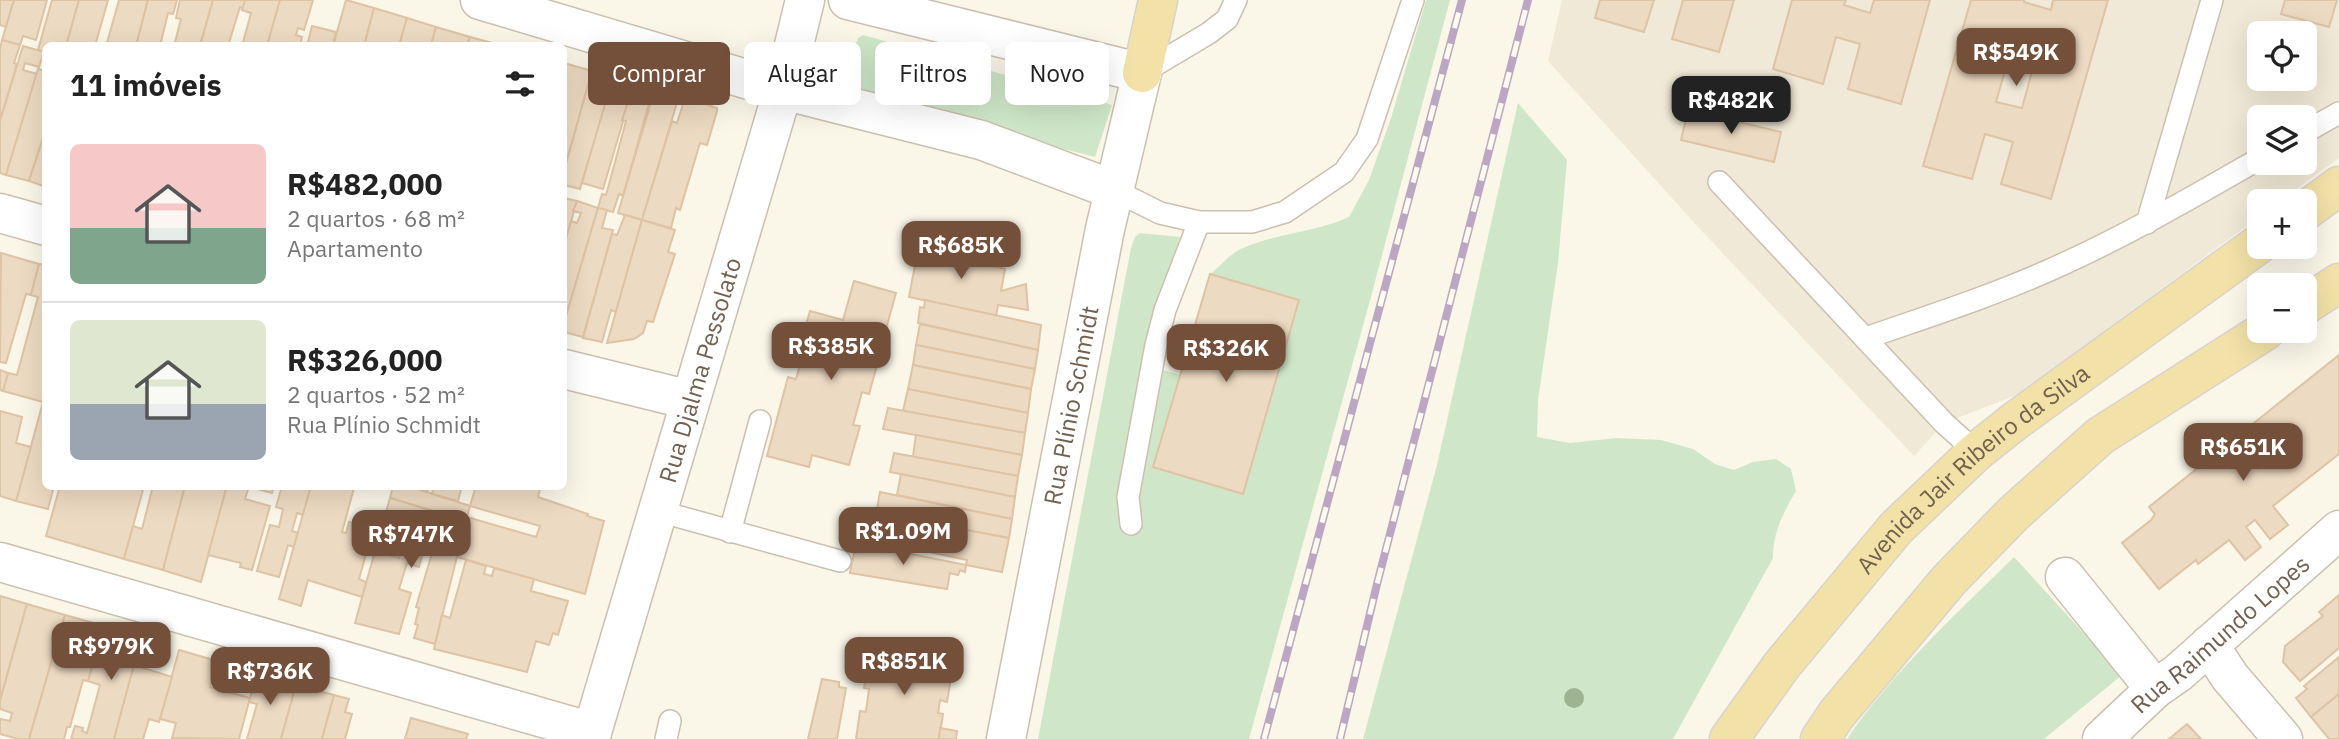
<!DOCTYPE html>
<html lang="pt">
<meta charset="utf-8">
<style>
body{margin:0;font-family:"IBM Plex Sans",sans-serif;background:#f6f6f6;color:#222;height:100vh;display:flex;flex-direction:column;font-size:26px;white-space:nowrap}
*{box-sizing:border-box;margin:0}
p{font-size:23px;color:#767676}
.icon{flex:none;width:38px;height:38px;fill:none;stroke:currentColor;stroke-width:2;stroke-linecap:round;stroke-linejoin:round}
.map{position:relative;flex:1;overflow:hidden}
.drawer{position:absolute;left:42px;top:42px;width:525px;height:448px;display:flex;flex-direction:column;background:#fff;border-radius:10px;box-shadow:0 7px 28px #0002}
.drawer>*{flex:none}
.hud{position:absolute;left:588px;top:42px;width:665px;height:63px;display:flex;gap:14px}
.fabs{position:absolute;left:2247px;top:21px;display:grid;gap:14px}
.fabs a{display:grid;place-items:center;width:70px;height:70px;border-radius:10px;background:#fff;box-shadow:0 7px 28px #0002;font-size:35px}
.price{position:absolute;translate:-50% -60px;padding:0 16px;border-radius:14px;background:#74503b;color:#fff;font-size:23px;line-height:46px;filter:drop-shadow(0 2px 4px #0008)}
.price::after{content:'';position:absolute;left:50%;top:42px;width:21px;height:16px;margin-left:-10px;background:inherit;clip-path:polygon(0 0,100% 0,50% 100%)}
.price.on{background:#222;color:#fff}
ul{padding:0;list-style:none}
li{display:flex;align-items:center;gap:21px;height:175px;padding:0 28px}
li+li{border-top:2px solid #e0e0e0}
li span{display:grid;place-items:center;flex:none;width:196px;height:140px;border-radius:10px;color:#555}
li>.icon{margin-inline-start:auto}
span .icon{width:84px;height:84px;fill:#fffc;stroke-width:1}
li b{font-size:30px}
h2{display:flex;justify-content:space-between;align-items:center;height:84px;padding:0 28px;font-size:30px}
.tag{padding:0 24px;border-radius:10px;background:#fff;box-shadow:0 7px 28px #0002;font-size:24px;line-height:63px}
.tag.on{background:#74503b;color:#fff}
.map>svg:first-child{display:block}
.residential{fill:#f1e9d7;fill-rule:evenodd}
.green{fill:#cfe7c8}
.building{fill:#eddac2;stroke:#dec3a4;stroke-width:2;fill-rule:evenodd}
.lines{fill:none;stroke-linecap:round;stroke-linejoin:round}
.service-casing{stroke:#cbc0af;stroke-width:24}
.minor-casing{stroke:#cbc0af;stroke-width:41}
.tertiary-casing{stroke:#cbc0af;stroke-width:41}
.primary-casing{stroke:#d8d3cd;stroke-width:41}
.service{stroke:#fff;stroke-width:21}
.minor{stroke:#fff;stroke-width:38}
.tertiary{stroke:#fff;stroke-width:38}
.primary{stroke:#f2e2a7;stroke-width:38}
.rail-casing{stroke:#bba7c3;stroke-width:8}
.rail{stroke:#fdfaee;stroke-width:5;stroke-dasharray:16;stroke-linecap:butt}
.tree{fill:#9eb392}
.labels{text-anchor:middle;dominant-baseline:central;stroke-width:7;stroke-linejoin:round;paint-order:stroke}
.street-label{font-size:24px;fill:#72614e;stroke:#fdfaee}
</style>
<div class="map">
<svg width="2339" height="739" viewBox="0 0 2339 739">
<rect width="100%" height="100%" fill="#faf6e8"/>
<path class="residential" d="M1562,0H2339V158L2280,201H2259V217L2017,395L1944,423L1914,456L1699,228L1548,61ZM2259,33H2305V79H2259ZM2259,117H2305V163H2259Z"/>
<g class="green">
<path d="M1426,0H1450L1369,304L1249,739H1038L1131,248L1135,237L1140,233L1180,237L1156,306L1146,365L1180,375L1153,467L1242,493L1299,300L1210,274C1219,268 1230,254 1239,250C1274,233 1314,233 1349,217L1369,180L1391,118Z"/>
<path d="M863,35L1112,105L1095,157L903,107L842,88L858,38Z"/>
<path d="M1518,103L1567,160L1558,263L1538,400L1537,437L1570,443L1616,438L1661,440L1693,449L1715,464L1734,470L1753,462L1776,459L1791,469L1796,491C1783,513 1773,532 1773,558L1673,739H1363L1437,465Z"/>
<path d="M2014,557L2122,675L2044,739H1847C1891,674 1958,612 2014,557Z"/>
</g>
<g class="building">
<path d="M0,0H14L6,27L0,25Z"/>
<path d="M14,0H47L36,40L23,36L20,45L2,40Z"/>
<path d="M52,0H79L66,46H46V53L38,50Z"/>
<path d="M79,0H108L95,46L67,43Z"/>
<path d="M119,0H148L136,46H114L107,43Z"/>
<path d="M148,0H177L173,14L168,13L160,46H136Z"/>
<path d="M180,0H213L200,46H174L181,19L176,18Z"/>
<path d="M213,0H246L243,8L240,7L228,46H200Z"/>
<path d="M245,0H280L267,46H242L251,13L242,10Z"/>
<path d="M280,0H313L304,30L298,28L296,35L302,37L300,46H267Z"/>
<path d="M346,0L374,8L364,46H333Z"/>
<path d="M1600,0H1654L1644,32L1595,18Z"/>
<path d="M1683,0H1734L1719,52L1672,39Z"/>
<path d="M1792,0H1846L1844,5L1870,13L1874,0H1930L1901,104L1848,89L1860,44L1836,37L1823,84L1773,69Z"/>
<path d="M1971,0H2024V2L2051,10L2053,0H2108L2051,199L2001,184L2013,142L1985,134L1972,179L1923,166ZM2015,36L2040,42L2022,108L1996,102Z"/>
<path d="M2285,0H2337L2329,27L2281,14Z"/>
<path d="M374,8L407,18L399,46H373L365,43Z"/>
<path d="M407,18L436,27L431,46H399Z"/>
<path d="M312,26L336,32L333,46H307Z"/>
<path d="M436,27L470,37L467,46H431Z"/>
<path d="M470,37L500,45V46H467Z"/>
<path d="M2,40L20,45L14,63L17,64L0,121V49Z"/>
<path d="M23,46L44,52L39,67L25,63L23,70L37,74L6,175L0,173V121Z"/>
<path d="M564,63L592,71L564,171Z"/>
<path d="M38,69L46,71V129L29,181L6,175Z"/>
<path d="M592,71L613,78L580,189L564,185V171Z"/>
<path d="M613,77L634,84L603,189L582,183Z"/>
<path d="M634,84L653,89L623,196L619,194L613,212L598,208L602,194L606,195L614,166L626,121L622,120Z"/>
<path d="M655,89L679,96L642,220L618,213Z"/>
<path d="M685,98L711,106L717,108V111L707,145L700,143L680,210L676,208L671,228L642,220L672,121L677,123Z"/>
<path d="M1688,110L1781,132L1774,162L1681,140Z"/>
<path d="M46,129V187L29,181Z"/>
<path d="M564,198L577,201L564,246Z"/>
<path d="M577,201L598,208L564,323V246L571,221L577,223L581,213L573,211Z"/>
<path d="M598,208L607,210L602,228L613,230L583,337L564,332V323Z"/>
<path d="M625,215L642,220L616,312L611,310L602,342L583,338L612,234L617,235Z"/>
<path d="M642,220L675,230L668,252L675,254L653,322L647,321L643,333L634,339L607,343Z"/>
<path d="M922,228L942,236L939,252L1005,269L1001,291L1026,284L1028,310L998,305L996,316L909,297Z"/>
<path d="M1,253L39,264L31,295L26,294L6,363L0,362Z"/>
<path d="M39,264L46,265V393L43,402L3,391L8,373L17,375L38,297L31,295Z"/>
<path d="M1210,274L1299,300L1243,494L1153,467Z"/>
<path d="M854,281L896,293L883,340L847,330L843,345L880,355L869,394L862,392L853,425L860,426L849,465L812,455L809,467L767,456L788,377L796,379L800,365L795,363L810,311L843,320Z"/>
<path d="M925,300L1041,325L1038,350L918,323L920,307L924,308Z"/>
<path d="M920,324L1038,350L1035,369L916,345Z"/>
<path d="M916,345L1035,369L1031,389L913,365Z"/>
<path d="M2339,355V454L2273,506L2288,525L2270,539L2255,520L2246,527L2261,547L2245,560L2229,540L2198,564L2196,560L2159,589L2122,543L2151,520L2155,514L2149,507Z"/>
<path d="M913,365L1031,389L1028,413L908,389Z"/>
<path d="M0,370L8,373L3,391L0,390Z"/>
<path d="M908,389L1028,413L1025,433L903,411Z"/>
<path d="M43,402L46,403V486H54L48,509L16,501Z"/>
<path d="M888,408L1025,433L1022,455L883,429Z"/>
<path d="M0,411L22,417L16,443L31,447L16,501L0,496Z"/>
<path d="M916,435L1022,455L1018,476L913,457Z"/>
<path d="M894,453L1018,476L1015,497L890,472Z"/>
<path d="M901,474L1015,497L1012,519L897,495Z"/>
<path d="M60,486H144L124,559L46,536Z"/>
<path d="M153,486H185L163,570L124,559L133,526L142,529Z"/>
<path d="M185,486H227L201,582L163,570Z"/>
<path d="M227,486H274L272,493L249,487L245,499L270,506L252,570L240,567L241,563L208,555Z"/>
<path d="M282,486H311L303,515L297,513L292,531L298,533L294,547L288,545L279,577L257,571L270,525L279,527L283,509L276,507Z"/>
<path d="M311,486L354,488L342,532L346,533L349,522L376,529L375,532L380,533L376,549L368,547L359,579L366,582L362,597L308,580L301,606L279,599Z"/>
<path d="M393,486H409L470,506L466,521L390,498Z"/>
<path d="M409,486H429L427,492Z"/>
<path d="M434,486H462L458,501L432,494Z"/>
<path d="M476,486H541L538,497L588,514L587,516L604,521L585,594L457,557L467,517L536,537L540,526L470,506Z"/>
<path d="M880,492L1012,519L1009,538L903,518V514L877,509Z"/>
<path d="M390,498L466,521L435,644L414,638L418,625L415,624L419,608L416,607L435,543L426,540L419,567L407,563L399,589L411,593L399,634L355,623L375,551L399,558L402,547L378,540Z"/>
<path d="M879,514L1009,538L1002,572L966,565L967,560L873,540Z"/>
<path d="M856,543L966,565L965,572L960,570L958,575L950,573L947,589L850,573Z"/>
<path d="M466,560L486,566L484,574L492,576L494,568L534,579L531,591L568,601L558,635L553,633L549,645L536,641L527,672L434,649L442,615L450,618Z"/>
<path d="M2339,595V648L2300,681L2283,662L2285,646L2323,616L2319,612Z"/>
<path d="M0,596L27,604L0,700Z"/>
<path d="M27,604L65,615L29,739H18L0,734V719L10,721L12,713L0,709V701Z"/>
<path d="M65,615L104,626L88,681L83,680L70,727H67L64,739H29Z"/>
<path d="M104,626L142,636L114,739H71L75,726L83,728L82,731L87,733L100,685L88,681Z"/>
<path d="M871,645L896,650L895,658L928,663L929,656L954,660L947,702L940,700L938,713L943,714L939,739H856L860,711L866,712L869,689L864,688Z"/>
<path d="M179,650L217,661L210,687L250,698L239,739L172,738L176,723L160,719Z"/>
<path d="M2339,657V694L2311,717L2296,698L2307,689L2304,686Z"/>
<path d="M134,665L172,677L159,722L149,719L143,739H114Z"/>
<path d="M257,672L296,685L281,739H247L257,704L249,702Z"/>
<path d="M822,679L839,682V687L846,688L837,739H808Z"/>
<path d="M296,685L334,695L322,739H281Z"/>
<path d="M2339,694V739H2329L2311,717Z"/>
<path d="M334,695L349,699L345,712L352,714L345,739H322Z"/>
<path d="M411,718L468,734L466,739H405Z"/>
<path d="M2187,724L2201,739H2169Z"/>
<path d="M940,728L957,731L956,739H939Z"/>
</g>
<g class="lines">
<g class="service-casing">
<g id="service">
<path d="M1142,73L1209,33L1227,19L1236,0"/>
<path d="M2305,132L2339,113"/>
<path d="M1719,182L1944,423L1976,452"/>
<path d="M1114,190L1160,213L1199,222H1252L1285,212L1344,172L1367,139L1413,0"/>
<path d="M2147,223L2212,0"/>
<path d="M1866,338C1929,316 1992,296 2052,269C2124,237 2191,198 2259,159"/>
<path d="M658,511L840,561"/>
<path d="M1131,524L1128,497L1156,345L1165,310L1199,222"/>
<path d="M730,532L760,421"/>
<path d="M666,739L670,721"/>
</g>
</g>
<g class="minor-casing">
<g id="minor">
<path d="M480,0L783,90L981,140L1114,190"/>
<path d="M848,0L1142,73"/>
<path d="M0,213L46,226"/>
<path d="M564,369L690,400"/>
<path d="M0,562L592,732"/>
<path d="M2065,577L2155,689"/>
<path d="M2209,645L2230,677L2283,739"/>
<path id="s1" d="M590,739L783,90L805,0"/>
<path id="s2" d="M2102,739L2155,689L2178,673L2339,530"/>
</g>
</g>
<g class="tertiary-casing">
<g id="tertiary">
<path id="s3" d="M1006,739L1105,229L1142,73"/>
</g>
</g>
<g class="primary-casing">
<g id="primary">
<path d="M1142,73L1158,0"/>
<path d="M2305,211L2339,186"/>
<path d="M2305,305L2339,283"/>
<path id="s4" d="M1729,739L1782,665L1896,528L1976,452L2015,421L2259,244"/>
<path d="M1820,739L1836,715L1949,580L2013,514L2100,436L2265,331"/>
</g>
</g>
<use href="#service" class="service"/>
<use href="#minor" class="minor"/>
<use href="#tertiary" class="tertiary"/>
<use href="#primary" class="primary"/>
<g class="rail-casing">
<g id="rail">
<path d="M1264,739L1462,0"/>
<path d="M1340,739L1377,584L1528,0"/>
</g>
</g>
<use href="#rail" class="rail"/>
</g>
<circle class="tree" cx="1574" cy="698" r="10"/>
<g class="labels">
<g class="street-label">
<text stroke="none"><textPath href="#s1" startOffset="385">Rua Djalma Pessolato</textPath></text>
<text stroke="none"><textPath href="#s3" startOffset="340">Rua Plínio Schmidt</textPath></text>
<text stroke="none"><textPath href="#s4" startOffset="366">Avenida Jair Ribeiro da Silva</textPath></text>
<text stroke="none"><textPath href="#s2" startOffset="158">Rua Raimundo Lopes</textPath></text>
</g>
</g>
</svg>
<div class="fabs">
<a><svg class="icon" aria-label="locate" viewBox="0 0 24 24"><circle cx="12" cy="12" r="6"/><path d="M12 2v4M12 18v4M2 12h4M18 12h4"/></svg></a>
<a><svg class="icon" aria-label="layers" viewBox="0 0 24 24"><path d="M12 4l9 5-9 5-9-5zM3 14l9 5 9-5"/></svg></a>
<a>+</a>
<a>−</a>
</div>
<b class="price" style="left:2016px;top:88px">R$549K</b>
<b class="price on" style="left:1731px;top:136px">R$482K</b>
<b class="price" style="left:961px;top:281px">R$685K</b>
<b class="price" style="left:831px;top:382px">R$385K</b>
<b class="price" style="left:1226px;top:384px">R$326K</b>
<b class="price" style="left:2243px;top:483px">R$651K</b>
<b class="price" style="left:903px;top:567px">R$1.09M</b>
<b class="price" style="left:411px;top:570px">R$747K</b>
<b class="price" style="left:111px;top:682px">R$979K</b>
<b class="price" style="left:904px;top:697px">R$851K</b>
<b class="price" style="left:270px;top:707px">R$736K</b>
<div class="hud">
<a class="tag on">Comprar</a>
<a class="tag">Alugar</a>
<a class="tag">Filtros</a>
<a class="tag">Novo</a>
</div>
<section class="drawer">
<h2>11 imóveis<svg class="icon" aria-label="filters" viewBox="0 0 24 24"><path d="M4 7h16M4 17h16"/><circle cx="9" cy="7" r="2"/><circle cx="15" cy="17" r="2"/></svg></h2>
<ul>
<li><span style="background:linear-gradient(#f6c9c9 60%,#7fa58c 0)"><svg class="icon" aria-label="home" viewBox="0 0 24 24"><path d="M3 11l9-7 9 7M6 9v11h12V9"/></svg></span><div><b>R$482,000</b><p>2 quartos · 68 m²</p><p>Apartamento</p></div></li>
<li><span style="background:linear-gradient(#dfe7d0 60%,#9aa5b1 0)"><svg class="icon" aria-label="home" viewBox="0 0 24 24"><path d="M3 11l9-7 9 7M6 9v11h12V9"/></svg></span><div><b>R$326,000</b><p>2 quartos · 52 m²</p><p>Rua Plínio Schmidt</p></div></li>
</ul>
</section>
</div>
